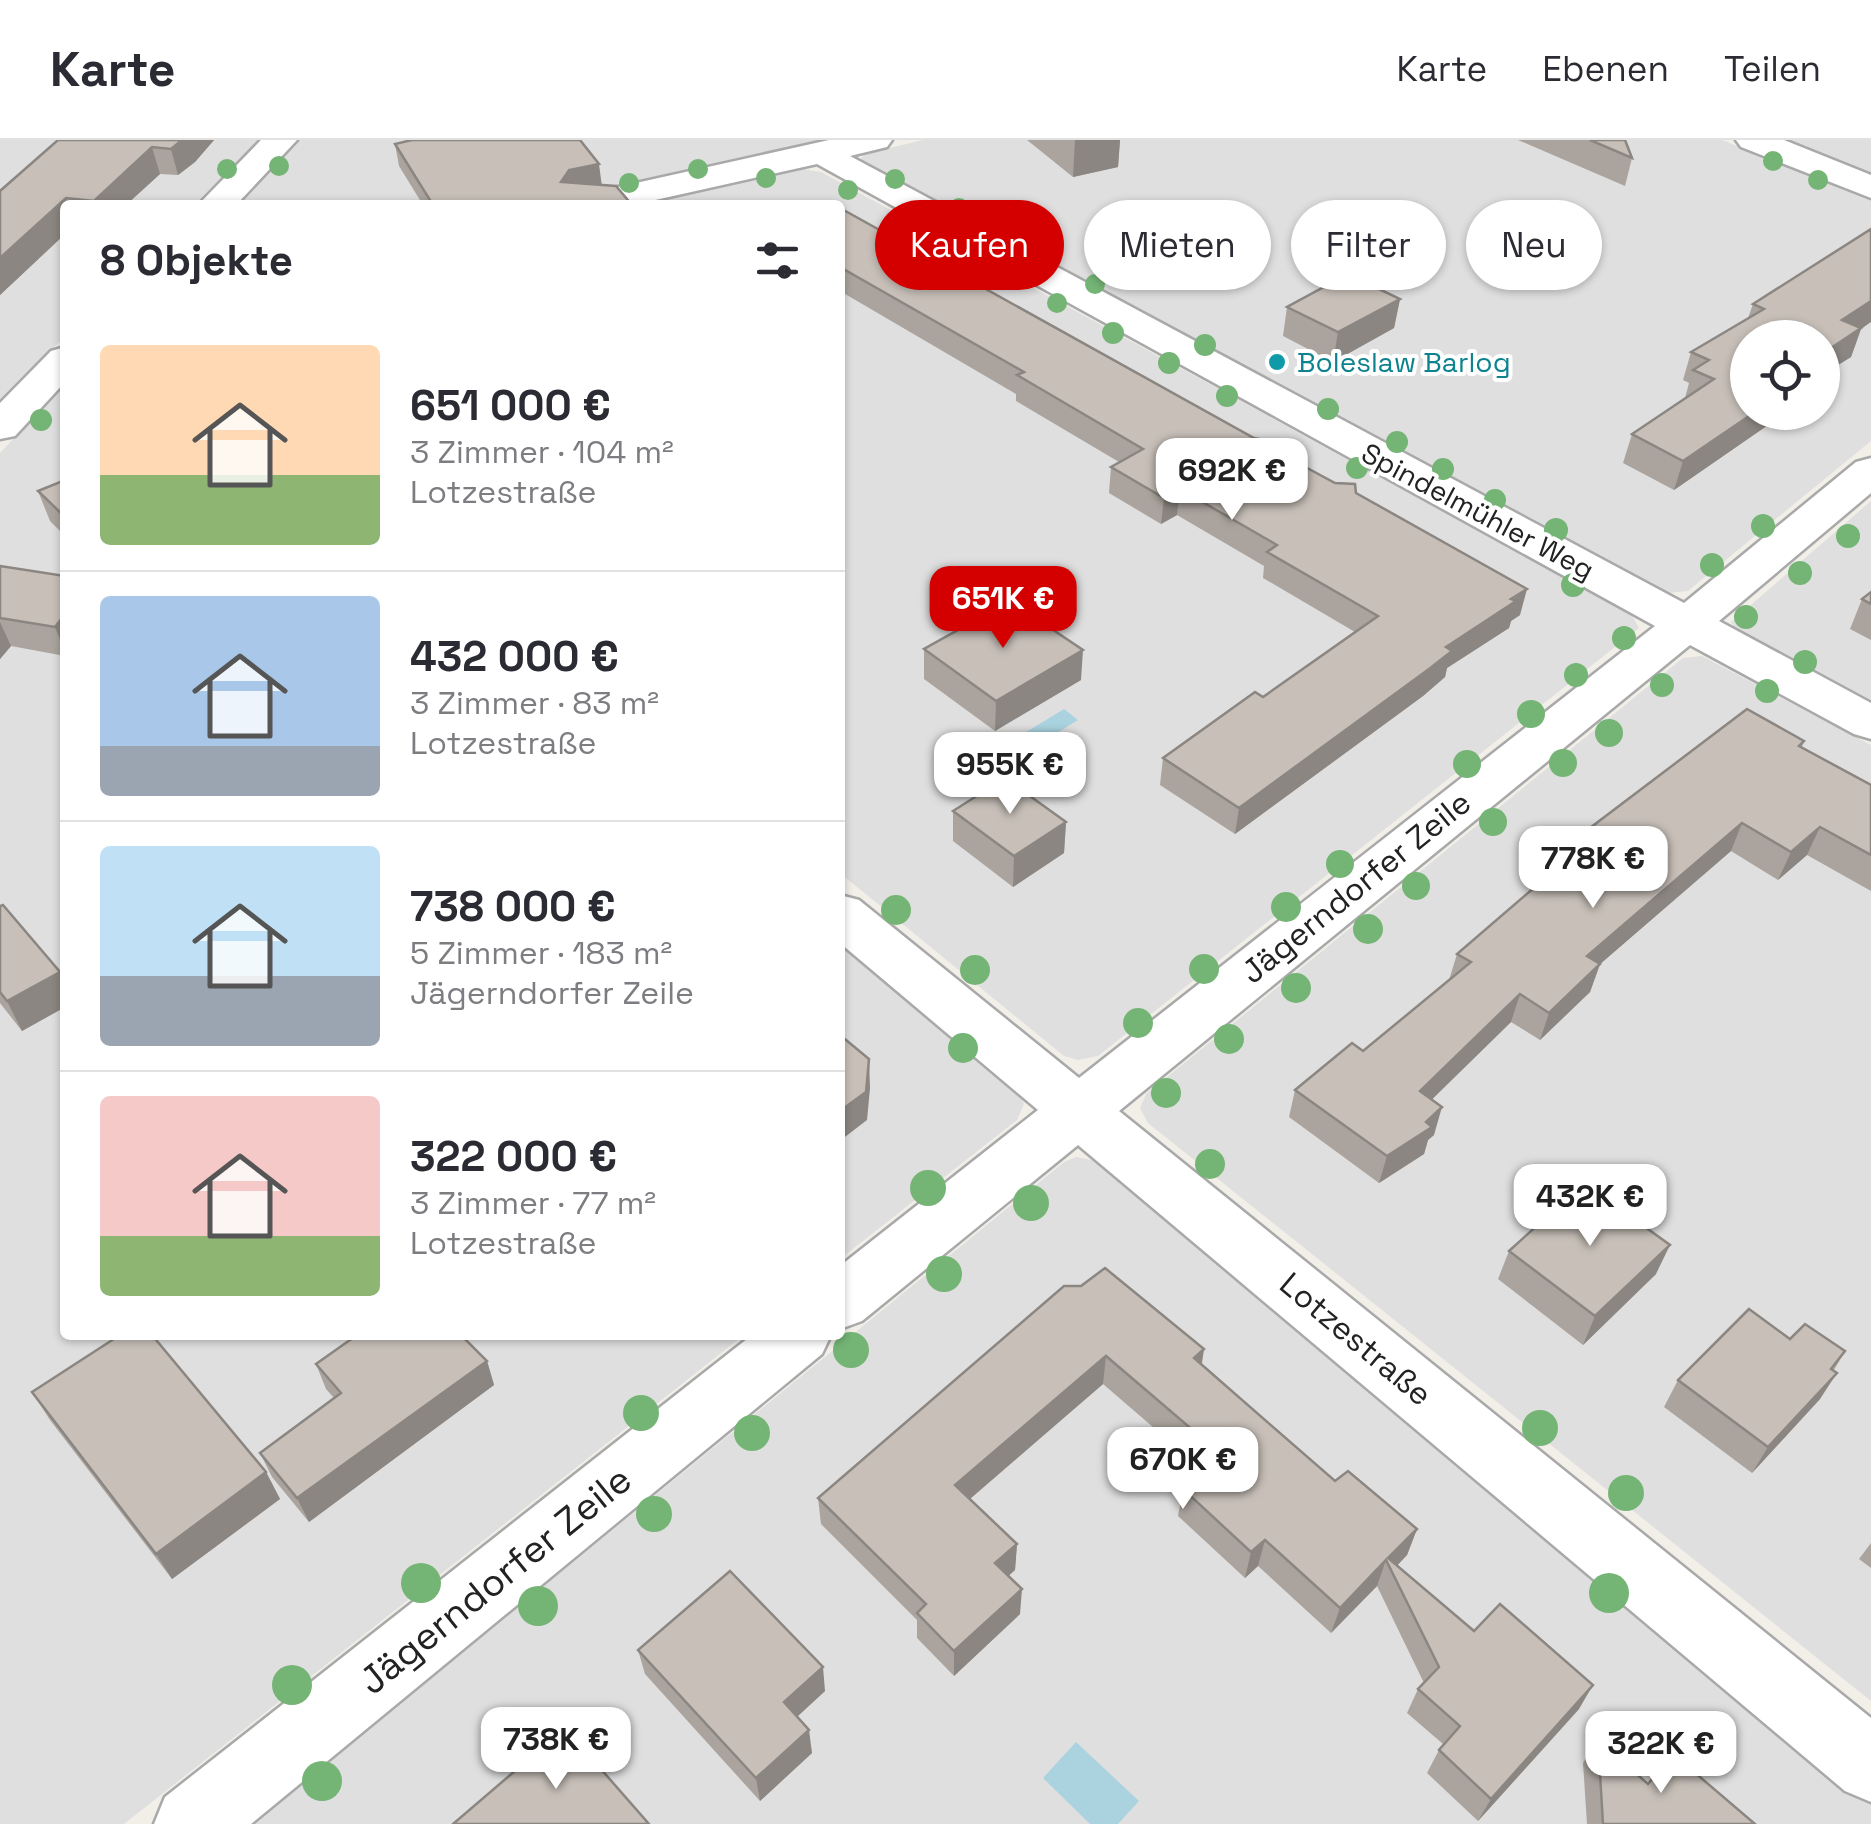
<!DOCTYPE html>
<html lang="de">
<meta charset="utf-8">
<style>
body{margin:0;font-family:"Space Grotesk",sans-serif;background:#f2f2f3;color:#2b2b33;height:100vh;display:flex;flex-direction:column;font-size:38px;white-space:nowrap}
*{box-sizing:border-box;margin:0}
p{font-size:32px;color:#7c7c81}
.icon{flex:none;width:55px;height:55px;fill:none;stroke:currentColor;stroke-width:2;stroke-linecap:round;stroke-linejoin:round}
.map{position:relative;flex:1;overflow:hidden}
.panel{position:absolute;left:60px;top:60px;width:785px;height:1140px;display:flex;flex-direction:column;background:#fff;border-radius:10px;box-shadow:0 2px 8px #0004}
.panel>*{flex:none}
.guide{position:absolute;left:875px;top:60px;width:845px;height:90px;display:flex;gap:20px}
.controls{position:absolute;left:1730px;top:180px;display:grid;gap:20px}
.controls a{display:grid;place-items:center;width:110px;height:110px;border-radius:50%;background:#fff;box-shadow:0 2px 8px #0004;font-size:50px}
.price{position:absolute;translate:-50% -85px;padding:0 22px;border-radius:20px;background:#fff;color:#222;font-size:32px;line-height:65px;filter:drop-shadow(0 2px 5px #0008)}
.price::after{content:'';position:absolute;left:50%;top:60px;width:30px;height:22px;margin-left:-15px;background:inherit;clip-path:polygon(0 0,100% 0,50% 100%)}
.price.current{background:#d40000;color:#fff}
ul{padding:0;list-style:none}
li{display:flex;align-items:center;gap:30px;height:250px;padding:0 40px}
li+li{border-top:2px solid #e1e1e2}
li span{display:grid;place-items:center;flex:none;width:280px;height:200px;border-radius:10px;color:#555}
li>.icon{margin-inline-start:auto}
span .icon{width:120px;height:120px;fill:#fffc;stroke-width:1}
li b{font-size:42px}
h2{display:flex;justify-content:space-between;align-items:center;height:120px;padding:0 40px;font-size:42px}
.pill{padding:0 35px;border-radius:45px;background:#fff;box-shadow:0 2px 8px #0004;font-size:35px;line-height:90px}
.pill.current{background:#d40000;color:#fff}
header{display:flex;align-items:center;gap:60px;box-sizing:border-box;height:140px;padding:0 50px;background:#fff;border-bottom:2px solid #e1e1e2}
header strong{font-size:48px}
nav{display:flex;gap:55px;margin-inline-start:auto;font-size:35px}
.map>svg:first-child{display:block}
.residential{fill:#e0dfdf;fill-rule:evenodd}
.water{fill:#aad3df}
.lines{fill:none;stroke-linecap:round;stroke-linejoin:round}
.minor-casing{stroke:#a9a9a9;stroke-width:5}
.minor{fill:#fff;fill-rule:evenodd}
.tree{fill:#74b475}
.wall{fill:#aba49e}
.shaded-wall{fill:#8b8681}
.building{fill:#c7bfb8;stroke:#8b8681;stroke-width:2.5}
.culture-dot{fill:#0f9aa8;stroke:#fff;stroke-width:4}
.labels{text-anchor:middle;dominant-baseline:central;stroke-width:8;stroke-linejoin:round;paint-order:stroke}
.far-culture-label{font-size:28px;fill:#0d838f;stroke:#fff;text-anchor:start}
.far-street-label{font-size:28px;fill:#222;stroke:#fff}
.street-label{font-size:32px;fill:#222;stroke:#fff}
.near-street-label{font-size:38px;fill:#222;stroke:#fff}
</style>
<header>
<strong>Karte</strong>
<nav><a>Karte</a><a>Ebenen</a><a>Teilen</a></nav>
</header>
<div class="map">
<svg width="1871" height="1684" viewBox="0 0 1871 1684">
<rect width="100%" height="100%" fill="#f2efe9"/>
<g class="residential">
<path d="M0,0H258L194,65H65V196L0,262Z"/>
<path d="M299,0H836L545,65H238Z"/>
<path d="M923,0H1722L1871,59V301L1688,451L1668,453L859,21L865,14ZM1748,198H1822V272H1748Z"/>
<path d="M1776,0H1871V37Z"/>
<path d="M796,28L821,32L1631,474L1639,488L1098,916L1078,920L1064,916L840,733V65H636Z"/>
<path d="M65,245V1195H744L124,1684H0V313Z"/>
<path d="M1871,361V564L1738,493L1731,482Z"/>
<path d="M1702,516L1871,605V1561L1148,983L1140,968L1146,954L1683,518Z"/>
<path d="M840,803L1019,952L1024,964L1017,980L840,1119Z"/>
<path d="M1076,1017L1102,1022L1871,1661V1684H252L1064,1022Z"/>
</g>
<g class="water">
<path d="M1064,569L1078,580L1005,625L990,614Z"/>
<path d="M1076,1602L1139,1661L1118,1684H1090L1043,1638Z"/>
</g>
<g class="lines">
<g class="minor-casing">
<g id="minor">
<path d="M261,0H297L236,65H198Z"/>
<path d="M829,0H892L887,7L850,16L1684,463L1856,322L1871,318V353L1719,481L1871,563V599L1854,594L1690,505L1119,971L1871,1578V1662L1845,1651L1078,1005L862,1181L840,1189V1126L1038,970L840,803V755L859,760L1079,938L1655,486L817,24L633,65H568L573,57Z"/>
<path d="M1736,0H1784L1871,35V58L1741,7Z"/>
<path d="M65,207V242L15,296L0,299V263L51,211Z"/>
<path d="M752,1195H831L822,1214L251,1684H154L165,1657Z"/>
</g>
</g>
<use href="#minor" class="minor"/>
</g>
<g class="tree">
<circle cx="1773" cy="21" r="10"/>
<circle cx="279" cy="26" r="10"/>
<circle cx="227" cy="29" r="10"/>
<circle cx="698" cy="29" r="10"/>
<circle cx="766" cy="38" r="10"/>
<circle cx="895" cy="39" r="10"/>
<circle cx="1818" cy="40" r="10"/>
<circle cx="629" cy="43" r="10"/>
<circle cx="848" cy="50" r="10"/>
<circle cx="959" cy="68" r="10"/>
<circle cx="902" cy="79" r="10"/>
<circle cx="992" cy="88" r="10"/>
<circle cx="1095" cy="144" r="10"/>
<circle cx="1057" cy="163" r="10"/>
<circle cx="1113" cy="193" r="11"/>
<circle cx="1205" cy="205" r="11"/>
<circle cx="1169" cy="223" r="11"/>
<circle cx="1227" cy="256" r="11"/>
<circle cx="1328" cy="269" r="11"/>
<circle cx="41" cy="280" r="11"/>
<circle cx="1397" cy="302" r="11"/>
<circle cx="1357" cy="328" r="11"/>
<circle cx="1443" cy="329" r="11"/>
<circle cx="1495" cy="360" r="11"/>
<circle cx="1763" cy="386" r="12"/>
<circle cx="1556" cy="390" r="12"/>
<circle cx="1848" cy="396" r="12"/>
<circle cx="1712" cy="425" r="12"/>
<circle cx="1800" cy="433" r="12"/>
<circle cx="1573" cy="445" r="12"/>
<circle cx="1746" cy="477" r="12"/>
<circle cx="1624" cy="498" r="12"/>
<circle cx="1805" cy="522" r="12"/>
<circle cx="1576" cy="535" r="12"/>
<circle cx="1662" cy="545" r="12"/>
<circle cx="1767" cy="551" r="12"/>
<circle cx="1531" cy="574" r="14"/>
<circle cx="1609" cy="593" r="14"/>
<circle cx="1563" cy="623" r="14"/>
<circle cx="1467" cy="624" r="14"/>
<circle cx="1493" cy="682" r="14"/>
<circle cx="1340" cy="724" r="14"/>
<circle cx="1416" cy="746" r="14"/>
<circle cx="1286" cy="767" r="15"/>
<circle cx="896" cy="770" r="15"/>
<circle cx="1368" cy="789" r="15"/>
<circle cx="1204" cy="829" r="15"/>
<circle cx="975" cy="830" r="15"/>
<circle cx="1296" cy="848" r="15"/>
<circle cx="1138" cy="883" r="15"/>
<circle cx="1229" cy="899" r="15"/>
<circle cx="963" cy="908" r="15"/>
<circle cx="1166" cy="953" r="15"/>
<circle cx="1210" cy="1024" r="15"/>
<circle cx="928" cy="1048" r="18"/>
<circle cx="1031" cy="1063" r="18"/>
<circle cx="944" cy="1134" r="18"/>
<circle cx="851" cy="1210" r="18"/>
<circle cx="641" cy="1273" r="18"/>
<circle cx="1540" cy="1288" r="18"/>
<circle cx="752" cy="1293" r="18"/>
<circle cx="1626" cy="1353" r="18"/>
<circle cx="654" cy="1374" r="18"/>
<circle cx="421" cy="1443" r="20"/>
<circle cx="1609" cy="1453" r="20"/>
<circle cx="538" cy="1466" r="20"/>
<circle cx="292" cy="1545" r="20"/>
<circle cx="322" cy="1641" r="20"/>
</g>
<g class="wall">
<path d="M58,0H214L195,22L178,35L160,34L126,65H65V94L0,155V51Z"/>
<path d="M1027,0H1120L1118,27L1073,37Z"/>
<path d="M1518,0H1625L1632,18L1625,46Z"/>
<path d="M395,4L601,45L632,65H423L399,26Z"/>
<path d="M840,68L1285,316L1356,353L1520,475L1511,481L1509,488L1447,528L1445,537L1423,556L1235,694L1160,645L1163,618L1263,557L1355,492L1263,438L1264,426L1177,375L1161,384L1109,353L1111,327L1119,322L1016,261V254L840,151Z"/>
<path d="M1400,159L1394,188L1333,222L1283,196L1287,167Z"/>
<path d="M1753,164L1861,189L1851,217L1822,235V198L1748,272H1787L1674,350L1623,323L1632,294L1685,258L1689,243L1683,240L1691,212L1748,178Z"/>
<path d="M65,340V396L50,381L38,351Z"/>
<path d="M0,426L65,436V516L11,506L0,519Z"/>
<path d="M1871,452V500L1850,489L1862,459Z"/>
<path d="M924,509L1081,540L995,591L924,539Z"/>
<path d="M1804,601L1802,607L1871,645V751L1807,715L1778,740L1731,711L1600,824L1590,852L1540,900L1511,882L1432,959L1434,995L1428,1000L1424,1014L1379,1043L1289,977L1295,950L1363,911L1449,840L1457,814L1566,721L1568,714L1587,698L1590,688Z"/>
<path d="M953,671L1066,682L1064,713L1013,747L953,701Z"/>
<path d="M0,766L60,832L65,844V867L22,891L0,863Z"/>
<path d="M1509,1111L1656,1134L1583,1205L1498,1139Z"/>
<path d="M1064,1146L1204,1209L1202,1224L1335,1341L1417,1389L1407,1415L1397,1425L1474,1491L1579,1569L1478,1681L1427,1633L1439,1610L1443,1604L1407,1573L1418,1549L1424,1543L1377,1446L1331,1493L1258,1426L1245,1438L1178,1376L1183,1349L1204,1331L1103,1244L969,1359L1017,1404L1015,1430L1008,1436L1020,1474L954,1536L917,1498V1480L821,1384L818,1358Z"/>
<path d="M1790,1199L1845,1211L1834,1230L1820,1259L1752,1333L1664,1267L1678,1240Z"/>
<path d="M487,1221L494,1245L309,1382L272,1337L260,1313L334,1258L326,1249L316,1224Z"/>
<path d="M32,1252L266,1332L280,1359L172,1439L50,1280Z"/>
<path d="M1871,1403V1428L1859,1419Z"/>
<path d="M638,1510L825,1551L797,1577L812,1613L760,1661L645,1534Z"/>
<path d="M1598,1600L1648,1644L1755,1684H1587L1583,1623Z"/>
</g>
<g class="shaded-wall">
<path d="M182,0H214L195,22L178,35L171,9Z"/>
<path d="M1075,0H1120L1118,27L1073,37Z"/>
<path d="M152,7L160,34L126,65H95L94,61Z"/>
<path d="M599,24L602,47L561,42L569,30Z"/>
<path d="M66,58L68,65H65V94L0,155V118Z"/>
<path d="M1400,159L1394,188L1333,222L1338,192Z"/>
<path d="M1871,161V182L1861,189L1851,217L1822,235V214L1842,180Z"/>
<path d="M1755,272H1787L1674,350L1683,321Z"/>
<path d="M1180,349L1177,375L1161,384L1164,358Z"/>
<path d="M1527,449L1520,475L1511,481L1509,488L1447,528L1445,537L1423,556L1235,694L1239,668L1446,507Z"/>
<path d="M65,474V512L55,487Z"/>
<path d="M0,482L11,506L0,519Z"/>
<path d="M1083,510L1081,540L995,591L996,561Z"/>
<path d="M1066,682L1064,713L1013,747L1014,716Z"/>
<path d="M1742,683L1731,711L1577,844L1587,816Z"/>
<path d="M1820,687L1807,715L1778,740L1791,712Z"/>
<path d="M1600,824L1590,852L1540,900L1549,873Z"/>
<path d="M60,832L65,844V867L22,891L7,861Z"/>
<path d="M1520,854L1511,882L1413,978L1420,951Z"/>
<path d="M869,919L870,948L867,980L841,1000L840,971Z"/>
<path d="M1442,967L1434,995L1428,1000L1424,1014L1379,1043L1387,1016Z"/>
<path d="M1670,1105L1656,1134L1583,1205L1595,1176Z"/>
<path d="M1204,1209L1199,1237L1194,1218Z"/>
<path d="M1106,1216L1103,1244L955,1372V1345Z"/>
<path d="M487,1221L494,1245L309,1382L297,1358Z"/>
<path d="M1837,1233L1820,1259L1752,1333L1768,1307Z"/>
<path d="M266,1332L280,1359L172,1439L156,1414Z"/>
<path d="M1417,1389L1407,1415L1392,1431L1388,1418Z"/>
<path d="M1265,1400L1258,1426L1245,1438L1251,1412Z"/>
<path d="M1017,1404L1015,1430L994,1449L995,1423Z"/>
<path d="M1386,1420L1377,1446L1331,1493L1340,1468Z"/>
<path d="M1022,1449L1020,1474L954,1536V1511Z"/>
<path d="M823,1527L825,1551L787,1586L784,1562Z"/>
<path d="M1593,1545L1579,1569L1478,1681L1491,1659Z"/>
<path d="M809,1590L812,1613L760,1661L756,1638Z"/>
</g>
<g class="building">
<path d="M58,0H182L171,9L152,7L94,61L66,58L0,118V51Z"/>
<path d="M412,0H580L599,24L569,30L561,42L616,46L632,65H433L395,4Z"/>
<path d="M1590,0H1625L1632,18Z"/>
<path d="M840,68L1254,298L1282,304L1285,316L1335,343L1355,344L1356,353L1527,449L1511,459L1516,461L1446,507L1452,511L1429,529L1239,668L1163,618L1255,552L1263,557L1378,476L1267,412L1277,405L1180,349L1164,358L1111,327L1143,309L1017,235L1024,232L840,127Z"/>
<path d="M1871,89V161L1842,180L1861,188L1822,214V198H1748V272H1755L1683,321L1632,294L1714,239L1693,230L1709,220L1691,212L1764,169L1753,164Z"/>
<path d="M1348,134L1400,159L1338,192L1287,167Z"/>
<path d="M65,340V377L38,351Z"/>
<path d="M0,426L65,436V474L55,487L0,478Z"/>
<path d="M1871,452V464L1862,459Z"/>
<path d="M1010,461L1083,510L996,561L924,509Z"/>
<path d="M1747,569L1804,601L1799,606L1871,645V715L1820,687L1791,712L1742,683L1587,816L1600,824L1549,873L1520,854L1420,951L1442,967L1426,982L1432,987L1387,1016L1295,950L1352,903L1363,911L1471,822L1457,814L1571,716L1568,714L1595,691L1590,688Z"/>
<path d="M1005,638L1066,682L1014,716L953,671Z"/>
<path d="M3,765L60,832L7,861L0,852V766Z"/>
<path d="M840,895L869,919L866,952L840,971Z"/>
<path d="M1584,1043L1670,1105L1595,1176L1509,1111Z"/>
<path d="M1105,1128L1204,1209L1194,1218L1335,1341L1348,1331L1417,1389L1388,1418L1474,1491L1500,1464L1593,1545L1491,1659L1439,1610L1460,1586L1418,1549L1439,1527L1386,1420L1340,1468L1265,1400L1251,1412L1183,1349L1222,1315L1106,1216L955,1345L1017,1404L995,1423L1022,1449L954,1511L917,1473L926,1464L818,1358L1064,1146H1081Z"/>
<path d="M1749,1169L1790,1199L1805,1184L1845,1211L1831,1229L1837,1233L1768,1307L1678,1240Z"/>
<path d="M120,1195H152L266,1332L156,1414L32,1252Z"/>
<path d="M357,1195H461L487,1221L297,1358L260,1313L341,1253L316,1224Z"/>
<path d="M730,1431L823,1527L784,1562L809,1590L756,1638L638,1510Z"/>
<path d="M565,1588L649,1684H453Z"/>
<path d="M1598,1600L1648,1644L1673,1614L1755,1684H1603Z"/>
</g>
<circle class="culture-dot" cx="1277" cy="222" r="10"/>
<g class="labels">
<g class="far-culture-label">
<text x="1297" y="222">Boleslaw Barlog</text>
</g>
<g class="far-street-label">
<text transform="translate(1478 371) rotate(28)">Spindelmühler Weg</text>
</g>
<g class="street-label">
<text transform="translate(1356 747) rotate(-39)">Jägerndorfer Zeile</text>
<text transform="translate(1356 1199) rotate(40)">Lotzestraße</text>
</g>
<g class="near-street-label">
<text transform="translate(495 1440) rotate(-39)">Jägerndorfer Zeile</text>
</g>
</g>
</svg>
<div class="controls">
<a><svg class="icon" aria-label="locate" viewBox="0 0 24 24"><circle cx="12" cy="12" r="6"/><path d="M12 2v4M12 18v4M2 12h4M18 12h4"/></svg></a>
</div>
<b class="price" style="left:1232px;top:383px">692K €</b>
<b class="price current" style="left:1003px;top:511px">651K €</b>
<b class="price" style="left:1010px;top:677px">955K €</b>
<b class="price" style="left:1593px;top:771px">778K €</b>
<b class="price" style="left:1590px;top:1109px">432K €</b>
<b class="price" style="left:1183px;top:1372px">670K €</b>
<b class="price" style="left:556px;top:1652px">738K €</b>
<b class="price" style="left:1661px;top:1656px">322K €</b>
<div class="guide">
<a class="pill current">Kaufen</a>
<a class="pill">Mieten</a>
<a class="pill">Filter</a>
<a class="pill">Neu</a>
</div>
<section class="panel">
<h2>8 Objekte<svg class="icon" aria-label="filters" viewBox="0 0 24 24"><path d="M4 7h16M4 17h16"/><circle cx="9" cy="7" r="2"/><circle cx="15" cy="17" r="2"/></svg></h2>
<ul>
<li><span style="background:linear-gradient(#ffd9b3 65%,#8fb573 0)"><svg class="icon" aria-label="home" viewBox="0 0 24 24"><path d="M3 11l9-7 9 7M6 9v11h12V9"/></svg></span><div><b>651 000 €</b><p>3 Zimmer · 104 m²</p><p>Lotzestraße</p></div></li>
<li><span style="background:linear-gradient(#a9c7e8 75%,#9aa5b1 0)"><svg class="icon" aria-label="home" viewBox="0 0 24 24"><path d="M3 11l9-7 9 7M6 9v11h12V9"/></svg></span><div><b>432 000 €</b><p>3 Zimmer · 83 m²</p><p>Lotzestraße</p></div></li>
<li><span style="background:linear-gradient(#bfe0f5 65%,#9aa5b1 0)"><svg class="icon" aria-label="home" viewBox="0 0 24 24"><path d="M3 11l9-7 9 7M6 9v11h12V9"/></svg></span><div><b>738 000 €</b><p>5 Zimmer · 183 m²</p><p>Jägerndorfer Zeile</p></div></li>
<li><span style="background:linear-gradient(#f6c9c9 70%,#8fb573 0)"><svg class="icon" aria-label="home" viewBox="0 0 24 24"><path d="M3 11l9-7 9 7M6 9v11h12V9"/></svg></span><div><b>322 000 €</b><p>3 Zimmer · 77 m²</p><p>Lotzestraße</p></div></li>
</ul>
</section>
</div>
